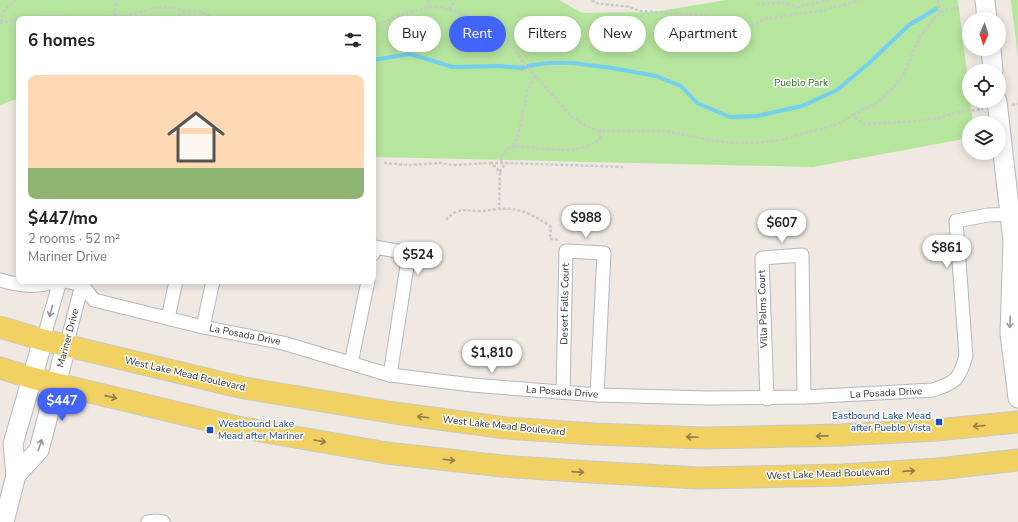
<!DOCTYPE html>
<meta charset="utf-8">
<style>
body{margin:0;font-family:"Nunito Sans",sans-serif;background:#f6f6f6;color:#222;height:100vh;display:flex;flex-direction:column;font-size:15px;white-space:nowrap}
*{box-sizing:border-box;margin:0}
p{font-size:13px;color:#767676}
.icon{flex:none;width:22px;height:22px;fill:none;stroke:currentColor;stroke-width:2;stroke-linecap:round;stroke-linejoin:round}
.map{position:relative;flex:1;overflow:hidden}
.panel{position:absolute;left:16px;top:16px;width:360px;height:268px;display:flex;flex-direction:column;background:#fff;border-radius:8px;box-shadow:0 2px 10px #0003}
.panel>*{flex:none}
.guide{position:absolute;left:388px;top:16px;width:380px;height:36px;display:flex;gap:8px}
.needle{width:26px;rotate:183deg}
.tools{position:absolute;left:962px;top:12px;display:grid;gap:8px}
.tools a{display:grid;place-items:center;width:44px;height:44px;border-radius:50%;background:#fff;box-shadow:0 2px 10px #0003;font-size:20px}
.price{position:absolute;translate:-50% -34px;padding:0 9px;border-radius:14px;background:#fff;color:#222;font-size:13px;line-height:26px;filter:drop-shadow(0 1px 2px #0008)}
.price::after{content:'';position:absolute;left:50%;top:24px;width:12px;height:9px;margin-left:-6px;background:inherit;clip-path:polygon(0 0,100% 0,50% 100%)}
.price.selected{background:#4264fb;color:#fff}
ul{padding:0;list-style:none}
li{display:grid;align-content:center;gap:8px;height:212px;padding:0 12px}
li+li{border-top:1px solid #e0e0e0}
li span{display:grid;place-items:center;height:124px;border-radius:8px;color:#555}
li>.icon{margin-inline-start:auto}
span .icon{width:72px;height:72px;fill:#fffc;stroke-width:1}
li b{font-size:17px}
h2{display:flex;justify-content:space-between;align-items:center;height:48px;padding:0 12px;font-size:17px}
.tag{padding:0 14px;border-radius:18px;background:#fff;box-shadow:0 2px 10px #0003;font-size:14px;line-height:36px}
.tag.selected{background:#4264fb;color:#fff}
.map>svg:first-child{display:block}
.green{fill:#b6e59e}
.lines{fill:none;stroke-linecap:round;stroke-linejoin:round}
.stream{stroke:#75cff0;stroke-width:4}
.street-casing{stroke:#b4b7c1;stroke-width:15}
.secondary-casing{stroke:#b4b7c1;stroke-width:21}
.primary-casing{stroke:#c9c9c9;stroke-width:23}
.path{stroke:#c9c9c9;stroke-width:2.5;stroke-dasharray:3 2;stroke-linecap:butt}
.street{stroke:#fff;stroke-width:13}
.secondary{stroke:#fff;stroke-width:19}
.primary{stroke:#f2d163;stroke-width:21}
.oneway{stroke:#969696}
.oneway2{stroke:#908048}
.transit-dot{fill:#1a4fb4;stroke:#fff;stroke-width:1.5}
.labels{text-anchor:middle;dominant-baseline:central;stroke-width:3;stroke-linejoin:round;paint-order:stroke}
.park-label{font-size:10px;fill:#2c6e1b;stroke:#fff}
.street-label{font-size:10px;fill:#2e2e2e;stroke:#fff}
.transit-label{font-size:10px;fill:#164399;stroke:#fff;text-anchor:end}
</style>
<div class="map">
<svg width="1018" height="522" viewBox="0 0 1018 522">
<rect width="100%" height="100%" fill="#efe9e1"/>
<g class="green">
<path d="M0,0H559L582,13L654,12L726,0H958L969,90V101H970L973,123H969V138L813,167L373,157V19H19V98L0,105Z"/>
<path d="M1011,0H1018V57L1011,2Z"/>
</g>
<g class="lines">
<path class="stream" d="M373,60L410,54L453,67L500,66L522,68L532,65L550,63H573L612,68L656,76L681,86L697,103L730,117L757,116L802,106L837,90L868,64L909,25L936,9"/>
<g class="street-casing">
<g id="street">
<path d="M373,254L374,247L409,253L390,375"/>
<path d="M0,280C20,286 36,288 56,281"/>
<path d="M65,281L82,285L94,300L203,327L283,343L390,375L472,385L597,395L708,398L804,397L933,390C956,382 959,380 966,356L956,221L988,215L1018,214"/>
<path d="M168,318L176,281"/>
<path d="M203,327L213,281"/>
<path d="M43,340L60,281"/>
<path d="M66,346L82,285"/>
<path d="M351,363L368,281"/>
<path d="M563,392L566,251L604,253L597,395"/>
<path d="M767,399L762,258L802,255L804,397"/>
<path d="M148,522L156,521L163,522"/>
</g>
</g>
<g class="secondary-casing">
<g id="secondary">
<path d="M985,0L987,19"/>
<path d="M991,49L993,71"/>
<path d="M997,101L1013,241L1010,334L1018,398"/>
<path d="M16,475L39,450L66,346"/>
<path d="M4,522L16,475L13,444L43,340"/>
</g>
</g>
<g class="primary-casing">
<g id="primary">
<path d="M0,327L43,340L244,388L395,413L506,428L594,434L704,438L841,435L937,430L1018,422"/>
<path d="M0,368L32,378L237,427L387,453L502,466L591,472L699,478L842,475L938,469L1018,460"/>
</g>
</g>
<g class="path">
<path d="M428,0L430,7"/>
<path d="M592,0L595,3L630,7L640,11L703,15L732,28L750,27L764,19L825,10L860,0"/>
<path d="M938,0L940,14"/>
<path d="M757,4L782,3L797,7L828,0"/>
<path d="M449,9L456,0"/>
<path d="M115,16L116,0"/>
<path d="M20,19L47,16L99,18L115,16H126L150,9L163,7L173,8L186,11H197L207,14L214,19"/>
<path d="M174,19L186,11"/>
<path d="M2,22C0,12 9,6 16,0"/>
<path d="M0,23L19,19"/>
<path d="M373,26L412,11L430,7H440L466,15L499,33L508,41L523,62L571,116L588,127L600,131H666L705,139L730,143H756L781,140L838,124L853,115L861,122L867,124L918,121L940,118L954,113L983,109"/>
<path d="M1012,105L1018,104"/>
<path d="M853,115L878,102L893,88L905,72L919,38L935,17L945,10L959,8"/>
<path d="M514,146L520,128L527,92L535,75"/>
<path d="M501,162C502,151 507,146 518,146C543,148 581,157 600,138V131"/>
<path d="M384,163L409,165L440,163L452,165L489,163L496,167L500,173L499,209"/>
<path d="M490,163H507"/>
<path d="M500,172L501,169L507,163L623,167"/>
<path d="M446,220C460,205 465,212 483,211C488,211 494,209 499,209C518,207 535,215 551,227L550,239L560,240"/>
</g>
<use href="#street" class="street"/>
<use href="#secondary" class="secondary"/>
<use href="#primary" class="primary"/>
</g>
<defs><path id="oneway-shaft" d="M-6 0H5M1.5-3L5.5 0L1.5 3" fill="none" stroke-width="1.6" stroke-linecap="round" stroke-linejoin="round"/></defs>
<g class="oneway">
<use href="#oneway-shaft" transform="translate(51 311) rotate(106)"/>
<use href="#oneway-shaft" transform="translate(1010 322) rotate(92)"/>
<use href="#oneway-shaft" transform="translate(40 445) rotate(-72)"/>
</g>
<g class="oneway2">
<use href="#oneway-shaft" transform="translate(111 397) rotate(13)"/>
<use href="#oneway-shaft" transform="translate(423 417) rotate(-173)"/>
<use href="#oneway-shaft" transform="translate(979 426) rotate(174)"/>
<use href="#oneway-shaft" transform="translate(822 436) rotate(179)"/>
<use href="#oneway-shaft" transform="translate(692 437) rotate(-178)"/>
<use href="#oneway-shaft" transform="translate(320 441) rotate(10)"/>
<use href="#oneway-shaft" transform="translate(449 460) rotate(7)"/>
<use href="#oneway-shaft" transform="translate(909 471) rotate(-4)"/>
<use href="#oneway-shaft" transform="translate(578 472) rotate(4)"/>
</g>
<g class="transit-dot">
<rect x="935" y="418" width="8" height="8" rx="2"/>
<rect x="206" y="426" width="8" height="8" rx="2"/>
</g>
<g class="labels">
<g class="park-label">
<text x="801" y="83">Pueblo Park</text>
</g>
<g class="street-label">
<text transform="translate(565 304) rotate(-89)">Desert Falls Court</text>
<text transform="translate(763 309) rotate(-92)">Villa Palms Court</text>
<text transform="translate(245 335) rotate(11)">La Posada Drive</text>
<text transform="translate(68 338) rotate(-75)">Mariner Drive</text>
<text transform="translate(185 374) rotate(13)">West Lake Mead Boulevard</text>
<text transform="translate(562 392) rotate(4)">La Posada Drive</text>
<text transform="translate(886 393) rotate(-3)">La Posada Drive</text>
<text transform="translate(504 426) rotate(6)">West Lake Mead Boulevard</text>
<text transform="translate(828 474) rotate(-2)">West Lake Mead Boulevard</text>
</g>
<g class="transit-label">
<text x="931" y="416">Eastbound Lake Mead<tspan x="931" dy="12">after Pueblo Vista</tspan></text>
<text x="218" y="424" text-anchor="start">Westbound Lake<tspan x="218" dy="12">Mead after Mariner</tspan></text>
</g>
</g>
</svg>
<div class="tools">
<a><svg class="needle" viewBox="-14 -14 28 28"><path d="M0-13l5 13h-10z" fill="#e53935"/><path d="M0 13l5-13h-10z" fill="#767676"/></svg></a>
<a><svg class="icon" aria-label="locate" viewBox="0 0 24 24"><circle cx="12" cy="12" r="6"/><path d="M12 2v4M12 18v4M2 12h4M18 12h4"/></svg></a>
<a><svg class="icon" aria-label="layers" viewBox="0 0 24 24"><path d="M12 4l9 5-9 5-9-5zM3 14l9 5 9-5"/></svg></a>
</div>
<b class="price" style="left:586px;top:239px">$988</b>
<b class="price" style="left:782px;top:244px">$607</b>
<b class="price" style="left:947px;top:269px">$861</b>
<b class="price" style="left:418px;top:276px">$524</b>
<b class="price" style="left:492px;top:374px">$1,810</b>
<b class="price selected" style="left:62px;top:422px">$447</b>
<div class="guide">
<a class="tag">Buy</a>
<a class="tag selected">Rent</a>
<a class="tag">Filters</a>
<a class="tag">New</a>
<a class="tag">Apartment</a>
</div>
<section class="panel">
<h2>6 homes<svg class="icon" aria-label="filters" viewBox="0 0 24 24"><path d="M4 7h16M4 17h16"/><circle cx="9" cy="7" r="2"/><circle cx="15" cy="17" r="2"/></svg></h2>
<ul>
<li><span style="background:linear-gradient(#ffd9b3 75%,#8fb573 0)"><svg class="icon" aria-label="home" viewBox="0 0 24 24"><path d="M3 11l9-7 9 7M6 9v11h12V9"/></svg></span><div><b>$447/mo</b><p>2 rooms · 52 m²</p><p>Mariner Drive</p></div></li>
</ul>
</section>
</div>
